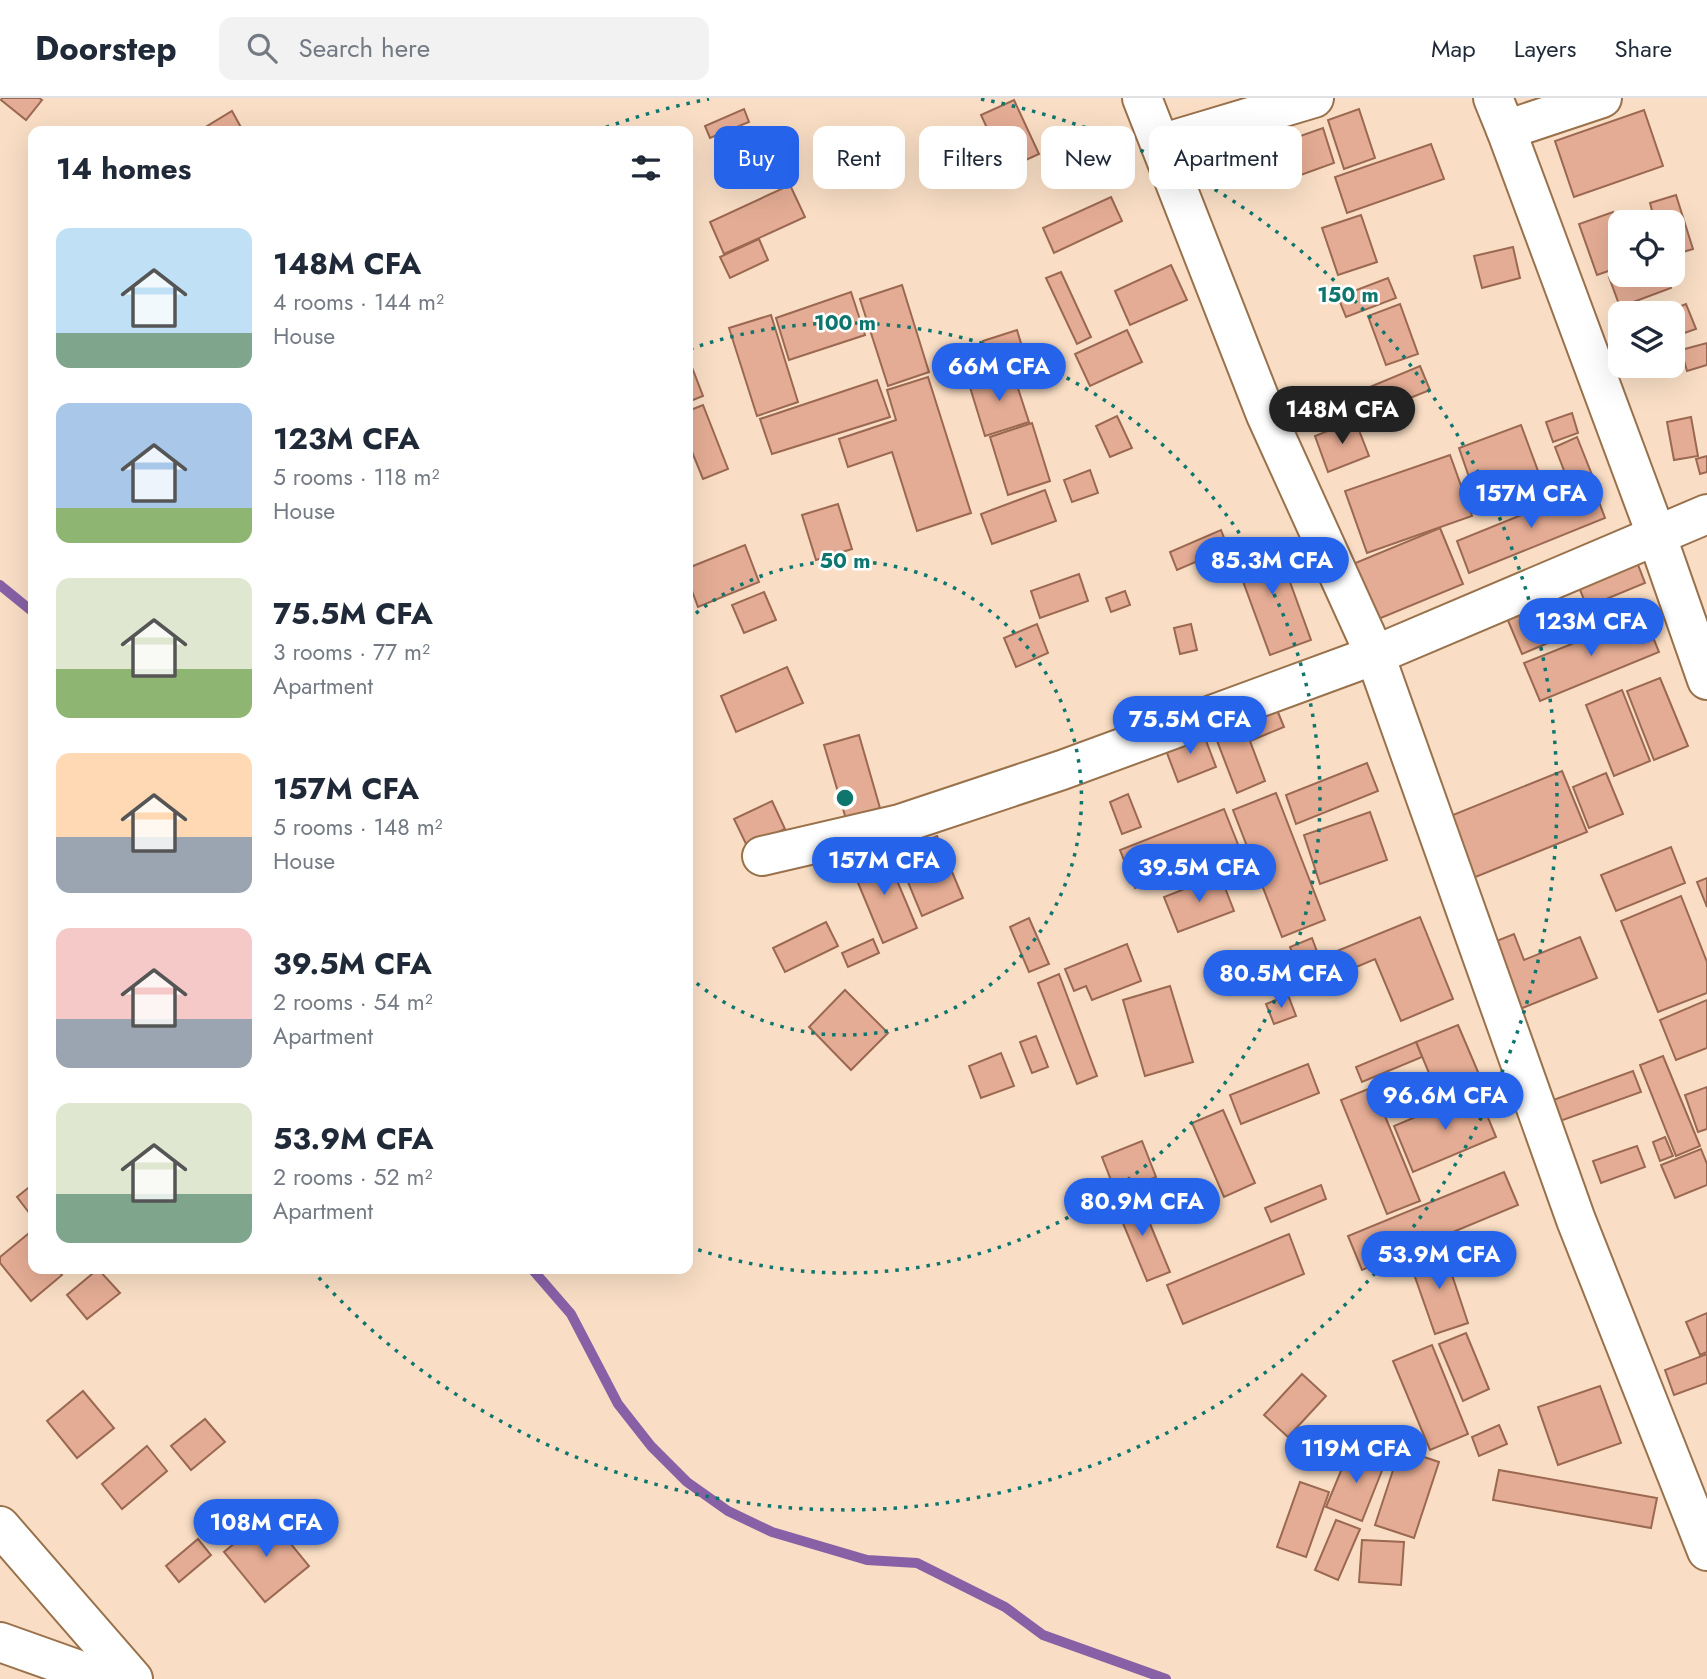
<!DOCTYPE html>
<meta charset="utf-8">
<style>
body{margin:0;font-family:Jost,sans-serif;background:#f2f2f3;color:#1f2937;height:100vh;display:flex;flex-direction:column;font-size:26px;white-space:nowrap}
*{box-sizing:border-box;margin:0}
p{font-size:23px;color:#747a83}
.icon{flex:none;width:38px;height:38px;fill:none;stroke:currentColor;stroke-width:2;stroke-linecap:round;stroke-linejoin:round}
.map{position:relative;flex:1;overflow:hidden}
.drawer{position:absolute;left:28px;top:28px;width:665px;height:1148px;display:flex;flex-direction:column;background:#fff;border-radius:14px;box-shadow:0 7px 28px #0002}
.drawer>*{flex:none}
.guide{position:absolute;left:714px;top:28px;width:665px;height:63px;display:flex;gap:14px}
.buttons{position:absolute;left:1608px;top:112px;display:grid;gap:14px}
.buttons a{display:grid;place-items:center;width:77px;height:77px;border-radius:14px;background:#fff;box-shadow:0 7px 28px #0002;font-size:35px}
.price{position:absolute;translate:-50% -60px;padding:0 16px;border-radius:24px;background:#2563eb;color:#fff;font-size:23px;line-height:46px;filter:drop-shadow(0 2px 4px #0008)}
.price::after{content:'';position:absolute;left:50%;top:42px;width:21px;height:16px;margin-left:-10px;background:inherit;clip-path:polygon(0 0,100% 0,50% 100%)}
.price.on{background:#222;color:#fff}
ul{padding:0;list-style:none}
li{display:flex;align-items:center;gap:21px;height:175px;padding:0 28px}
li span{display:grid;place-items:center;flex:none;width:196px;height:140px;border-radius:14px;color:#555}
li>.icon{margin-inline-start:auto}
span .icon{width:84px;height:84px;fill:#fffc;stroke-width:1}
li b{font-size:30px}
h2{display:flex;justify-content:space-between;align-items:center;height:84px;padding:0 28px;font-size:30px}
.tag{padding:0 24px;border-radius:14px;background:#fff;box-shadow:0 7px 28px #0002;font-size:24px;line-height:63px}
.tag.on{background:#2563eb;color:#fff}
header{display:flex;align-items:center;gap:42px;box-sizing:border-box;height:98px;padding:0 35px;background:#fff;border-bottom:2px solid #e0e1e3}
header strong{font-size:33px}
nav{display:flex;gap:38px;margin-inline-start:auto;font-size:24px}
.search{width:490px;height:63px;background:#f2f2f3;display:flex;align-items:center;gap:18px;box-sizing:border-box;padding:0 24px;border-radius:14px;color:#747a83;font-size:26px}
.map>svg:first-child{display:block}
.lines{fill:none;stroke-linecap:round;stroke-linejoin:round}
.stream{stroke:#8760a5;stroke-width:10}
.building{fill:#e4ac94;stroke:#9b6851;stroke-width:2}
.minor-casing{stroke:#99714b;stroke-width:42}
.minor{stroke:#fff;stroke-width:38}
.ring{fill:none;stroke:#0f766e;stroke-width:3.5;stroke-dasharray:3.5 7}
.centre{fill:#0f766e;stroke:#fff;stroke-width:3.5}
.ring-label{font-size:21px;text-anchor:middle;font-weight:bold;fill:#0f766e;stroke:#fff;stroke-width:5;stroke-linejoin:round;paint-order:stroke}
</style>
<header>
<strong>Doorstep</strong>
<div class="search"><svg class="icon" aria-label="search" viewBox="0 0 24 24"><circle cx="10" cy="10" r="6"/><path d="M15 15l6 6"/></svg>Search here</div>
<nav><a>Map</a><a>Layers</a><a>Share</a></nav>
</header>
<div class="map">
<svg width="1707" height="1581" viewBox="0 0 1707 1581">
<rect width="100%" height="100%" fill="#f9dec5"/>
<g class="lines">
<g class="stream">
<path d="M0,487L33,514"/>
<path d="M532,1171L571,1216L618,1306L651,1348L687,1384L728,1413L772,1434L867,1462L917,1465L1005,1509L1043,1537L1166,1581"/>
</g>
</g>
<g class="building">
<path d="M2,0H39L42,2L26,22L1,2Z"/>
<path d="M1014,2L1039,56L1006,71L981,17Z"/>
<path d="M744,11L749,24L710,40L705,28Z"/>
<path d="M1359,11L1375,60L1344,71L1328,22Z"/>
<path d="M1644,12L1663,68L1574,99L1555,43Z"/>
<path d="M232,13L243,33H199Z"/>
<path d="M1323,30L1334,65L1298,78L1286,43Z"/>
<path d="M1431,46L1444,81L1347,115L1335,79Z"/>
<path d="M790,87L805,119L724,156L710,124Z"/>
<path d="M1676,97L1693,151L1673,157V124H1655L1650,105Z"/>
<path d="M1111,99L1122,123L1054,155L1043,130Z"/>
<path d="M1613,114L1620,137V169L1597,177L1579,126Z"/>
<path d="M1361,117L1377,164L1338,177L1322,130Z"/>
<path d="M759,141L768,162L730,180L720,159Z"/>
<path d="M1513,149L1520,180L1482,190L1474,158Z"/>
<path d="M1171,167L1187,202L1130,227L1115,193Z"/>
<path d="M1061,174L1091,239L1077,246L1046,180Z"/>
<path d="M1620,175L1666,177L1671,190L1620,209L1609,179Z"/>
<path d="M1388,180L1396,200L1346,219L1338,199Z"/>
<path d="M902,187L929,274L888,288L860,201Z"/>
<path d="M851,194L865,237L789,262L776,220Z"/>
<path d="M1400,206L1418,256L1386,267L1368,218Z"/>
<path d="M1686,206L1696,231L1673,239V215H1663Z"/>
<path d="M771,217L798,304L757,318L729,230Z"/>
<path d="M1017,232L1026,262L992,273L983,243Z"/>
<path d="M1127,232L1142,264L1090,288L1075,256Z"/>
<path d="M1707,245V267L1687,273L1681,252Z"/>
<path d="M688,259L703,298L688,304Z"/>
<path d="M1420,268L1430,292L1363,319L1353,296Z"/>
<path d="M1012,272L1029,324L985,338L969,286Z"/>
<path d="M928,279L971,415L917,433L892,354L848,369L839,341L896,322L887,292Z"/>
<path d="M877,282L890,319L772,356L760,321Z"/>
<path d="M703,307L728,371L703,381L688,344V313Z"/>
<path d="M1572,315L1578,335L1553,344L1546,324Z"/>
<path d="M1117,318L1132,350L1110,359L1096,328Z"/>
<path d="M1691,319L1698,358L1674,362L1667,324Z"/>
<path d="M1355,322L1369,358L1328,374L1315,338Z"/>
<path d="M1032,325L1050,383L1008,397L990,339Z"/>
<path d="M1521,327L1541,381L1478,405L1459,350Z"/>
<path d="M1577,339L1596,387L1573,396L1555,349Z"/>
<path d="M1450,357L1472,418L1367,455L1345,393Z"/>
<path d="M1707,358V374L1700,376L1696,361Z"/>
<path d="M1090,372L1098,395L1072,404L1064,382Z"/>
<path d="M1593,388L1605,420L1469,475L1457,443Z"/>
<path d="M1045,392L1056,423L992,446L981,416Z"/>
<path d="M838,406L852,451L816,462L802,417Z"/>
<path d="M1440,430L1463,486L1376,522L1353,466Z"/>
<path d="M1221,432L1228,450L1177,472L1170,454Z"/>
<path d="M1274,440L1311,542L1270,557L1233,456Z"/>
<path d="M745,447L759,484L698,509L688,482V470Z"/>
<path d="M1635,459L1645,485L1587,509L1576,482Z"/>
<path d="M1079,476L1088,503L1040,520L1031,493Z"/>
<path d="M1558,491L1570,520L1555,526L1560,540L1522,556L1504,513Z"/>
<path d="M1125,493L1130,507L1111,514L1106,500Z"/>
<path d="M764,494L776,522L744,535L732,507Z"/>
<path d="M1644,517L1659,554L1540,603L1524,565Z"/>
<path d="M1037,526L1048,555L1016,569L1004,540Z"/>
<path d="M1191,526L1197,552L1180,556L1174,530Z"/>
<path d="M787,569L803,605L736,634L721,598Z"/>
<path d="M1660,580L1688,648L1654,662L1627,593Z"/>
<path d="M1622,592L1650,663L1614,678L1586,607Z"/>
<path d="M1273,602L1284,629L1250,643L1265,683L1237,695L1211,627Z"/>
<path d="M1202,632L1216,669L1178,684L1164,647Z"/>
<path d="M859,637L880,710L846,721L824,647Z"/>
<path d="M1367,665L1378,693L1296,726L1286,697Z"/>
<path d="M1562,673L1587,734L1463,784L1438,723Z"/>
<path d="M1606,675L1623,716L1589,730L1573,689Z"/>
<path d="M1276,695L1325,822L1282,839L1233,712Z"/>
<path d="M1128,696L1141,729L1122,736L1110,704Z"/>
<path d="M772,703L785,731L747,748L734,721Z"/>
<path d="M1224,711L1239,749L1135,790L1120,752Z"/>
<path d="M1370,714L1387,762L1320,786L1304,737Z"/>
<path d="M937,738L963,800L922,818L896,755Z"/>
<path d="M1671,749L1685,785L1616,813L1601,777Z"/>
<path d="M885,754L917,830L883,845L851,768Z"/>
<path d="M1220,777L1234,813L1178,834L1164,799Z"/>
<path d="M1707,780V809L1697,784Z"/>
<path d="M1681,798L1707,864V895L1658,914L1621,823Z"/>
<path d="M1420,819L1453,901L1401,923L1375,861L1340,876L1332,855Z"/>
<path d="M1029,820L1049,866L1029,874L1010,829Z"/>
<path d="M826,824L838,848L785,874L773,850Z"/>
<path d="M1514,836L1524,862L1580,839L1597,880L1520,911L1494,844Z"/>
<path d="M1312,840L1327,881L1305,889L1290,849Z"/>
<path d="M873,841L879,855L848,869L842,855Z"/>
<path d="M1127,846L1141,883L1092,902L1086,888L1074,893L1065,871Z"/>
<path d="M1059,876L1097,978L1077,986L1038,885Z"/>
<path d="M1170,888L1193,964L1145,978L1123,902Z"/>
<path d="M845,892L888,935L851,972L809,929Z"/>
<path d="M1288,897L1296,918L1274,926L1266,906Z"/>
<path d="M1707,902V950L1676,962L1660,922Z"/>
<path d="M1458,927L1481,981L1439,999L1416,944Z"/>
<path d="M1036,938L1048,969L1032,975L1020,944Z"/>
<path d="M1416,944L1422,959L1362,984L1356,969Z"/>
<path d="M1001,955L1014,988L981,1000L969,968Z"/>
<path d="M1663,958L1700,1048L1676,1058L1640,967Z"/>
<path d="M1308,966L1319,995L1241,1026L1230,997Z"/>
<path d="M1633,973L1641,994L1560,1023L1553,1002Z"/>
<path d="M1373,989L1420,1103L1387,1116L1341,1002Z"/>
<path d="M1707,989V1031L1698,1034L1685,997Z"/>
<path d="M1477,993L1496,1039L1413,1074L1394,1028Z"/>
<path d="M1223,1012L1255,1085L1224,1099L1192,1025Z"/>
<path d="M1665,1039L1673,1058L1660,1063L1653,1044Z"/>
<path d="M1142,1043L1156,1079L1116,1095L1102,1059Z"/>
<path d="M1637,1048L1645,1069L1601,1085L1593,1063Z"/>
<path d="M1701,1051L1707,1066V1087L1675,1100L1661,1067Z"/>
<path d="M1504,1074L1518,1107L1362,1172L1348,1138Z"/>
<path d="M33,1086V1114L30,1116L17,1099Z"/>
<path d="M1321,1087L1326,1101L1271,1124L1265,1110Z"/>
<path d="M1138,1097L1170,1174L1147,1183L1115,1106Z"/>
<path d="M28,1136L33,1143V1171H56L62,1177L31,1203L0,1165V1159Z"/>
<path d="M1289,1136L1304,1176L1183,1226L1167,1187Z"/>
<path d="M1443,1150L1468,1225L1435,1236L1409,1162Z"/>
<path d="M98,1171L120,1195L87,1221L67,1197Z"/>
<path d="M1707,1215V1254L1700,1257L1686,1224Z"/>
<path d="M1466,1235L1489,1291L1463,1303L1439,1246Z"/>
<path d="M1432,1247L1468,1336L1430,1352L1393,1263Z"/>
<path d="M1707,1256V1285L1674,1297L1665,1272Z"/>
<path d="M1302,1276L1326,1298L1288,1339L1264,1317Z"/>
<path d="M1600,1288L1621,1345L1558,1367L1538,1309Z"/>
<path d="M83,1293L114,1330L77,1360L47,1323Z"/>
<path d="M205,1321L225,1344L191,1372L171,1348Z"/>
<path d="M1499,1327L1507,1346L1479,1358L1472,1339Z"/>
<path d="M147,1348L167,1373L122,1411L102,1386Z"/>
<path d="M1350,1351L1385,1365L1362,1423L1326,1409Z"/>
<path d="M1400,1351L1439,1364L1414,1440L1375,1427Z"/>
<path d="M1499,1372L1657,1400L1651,1430L1493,1402Z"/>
<path d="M1300,1384L1329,1394L1306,1459L1277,1449Z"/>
<path d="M268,1418L309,1468L265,1504L224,1454Z"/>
<path d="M1336,1422L1360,1431L1338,1482L1315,1472Z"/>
<path d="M198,1441L211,1457L179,1484L166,1468Z"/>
<path d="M1362,1442L1404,1444L1401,1487L1359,1484Z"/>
</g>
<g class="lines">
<g class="minor-casing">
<g id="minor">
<path d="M1142,0L1266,317L1375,557L1576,1122L1707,1453"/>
<path d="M1493,0L1506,32L1656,436L1707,582"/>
<path d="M1506,32L1602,0"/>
<path d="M1160,46L1314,0"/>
<path d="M762,758L900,726L1062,672L1375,557L1707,416"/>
<path d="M0,1428L133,1581"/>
<path d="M0,1544L104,1581"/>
</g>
</g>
<use href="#minor" class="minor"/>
</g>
<g class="ring">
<path d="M688 522A237 237 0 1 1 688 878"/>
<path d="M690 251A475 475 0 1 1 690 1149"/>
<path d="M596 33A712 712 0 0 1 709 1M981 1A712 712 0 1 1 312 1172"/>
</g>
<circle cx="845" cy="700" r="10" class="centre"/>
<g class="ring-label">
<text x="1348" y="204">150 m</text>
<text x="845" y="232">100 m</text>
<text x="845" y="470">50 m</text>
</g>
</svg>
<div class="buttons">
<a><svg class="icon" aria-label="locate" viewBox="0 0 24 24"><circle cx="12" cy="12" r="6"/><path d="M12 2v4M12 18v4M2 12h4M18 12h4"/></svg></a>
<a><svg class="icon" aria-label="layers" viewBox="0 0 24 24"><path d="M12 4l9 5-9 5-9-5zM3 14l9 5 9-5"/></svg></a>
</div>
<b class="price" style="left:999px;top:305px">66M CFA</b>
<b class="price on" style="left:1342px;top:348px">148M CFA</b>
<b class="price" style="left:1531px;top:432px">157M CFA</b>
<b class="price" style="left:1272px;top:499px">85.3M CFA</b>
<b class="price" style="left:1591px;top:560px">123M CFA</b>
<b class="price" style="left:1190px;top:658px">75.5M CFA</b>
<b class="price" style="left:884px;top:799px">157M CFA</b>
<b class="price" style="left:1199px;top:806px">39.5M CFA</b>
<b class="price" style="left:1281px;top:912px">80.5M CFA</b>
<b class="price" style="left:1445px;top:1034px">96.6M CFA</b>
<b class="price" style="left:1142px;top:1140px">80.9M CFA</b>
<b class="price" style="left:1439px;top:1193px">53.9M CFA</b>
<b class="price" style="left:1356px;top:1387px">119M CFA</b>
<b class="price" style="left:266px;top:1461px">108M CFA</b>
<div class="guide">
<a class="tag on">Buy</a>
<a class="tag">Rent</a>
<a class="tag">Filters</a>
<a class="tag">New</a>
<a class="tag">Apartment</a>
</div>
<section class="drawer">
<h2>14 homes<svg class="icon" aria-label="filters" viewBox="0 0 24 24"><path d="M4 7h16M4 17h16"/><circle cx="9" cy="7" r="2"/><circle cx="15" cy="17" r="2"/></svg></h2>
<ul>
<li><span style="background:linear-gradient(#bfe0f5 75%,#7fa58c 0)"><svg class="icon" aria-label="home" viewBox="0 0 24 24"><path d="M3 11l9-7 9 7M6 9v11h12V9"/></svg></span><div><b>148M CFA</b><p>4 rooms · 144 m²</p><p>House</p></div></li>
<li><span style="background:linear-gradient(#a9c7e8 75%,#8fb573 0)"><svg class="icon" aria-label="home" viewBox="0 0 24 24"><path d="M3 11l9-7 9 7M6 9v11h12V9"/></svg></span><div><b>123M CFA</b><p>5 rooms · 118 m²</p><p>House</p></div></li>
<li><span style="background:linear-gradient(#dfe7d0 65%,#8fb573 0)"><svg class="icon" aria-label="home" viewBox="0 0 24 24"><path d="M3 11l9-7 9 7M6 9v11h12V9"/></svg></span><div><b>75.5M CFA</b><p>3 rooms · 77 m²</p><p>Apartment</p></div></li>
<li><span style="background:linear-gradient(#ffd9b3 60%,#9aa5b1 0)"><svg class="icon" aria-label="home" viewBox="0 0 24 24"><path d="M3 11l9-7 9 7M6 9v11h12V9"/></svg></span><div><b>157M CFA</b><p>5 rooms · 148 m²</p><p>House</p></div></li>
<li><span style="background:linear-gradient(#f6c9c9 65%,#9aa5b1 0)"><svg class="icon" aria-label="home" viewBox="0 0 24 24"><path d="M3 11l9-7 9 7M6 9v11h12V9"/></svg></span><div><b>39.5M CFA</b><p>2 rooms · 54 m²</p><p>Apartment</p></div></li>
<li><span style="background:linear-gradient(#dfe7d0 65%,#7fa58c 0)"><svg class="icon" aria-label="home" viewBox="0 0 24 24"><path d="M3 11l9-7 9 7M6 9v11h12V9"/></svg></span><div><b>53.9M CFA</b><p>2 rooms · 52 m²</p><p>Apartment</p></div></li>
</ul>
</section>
</div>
